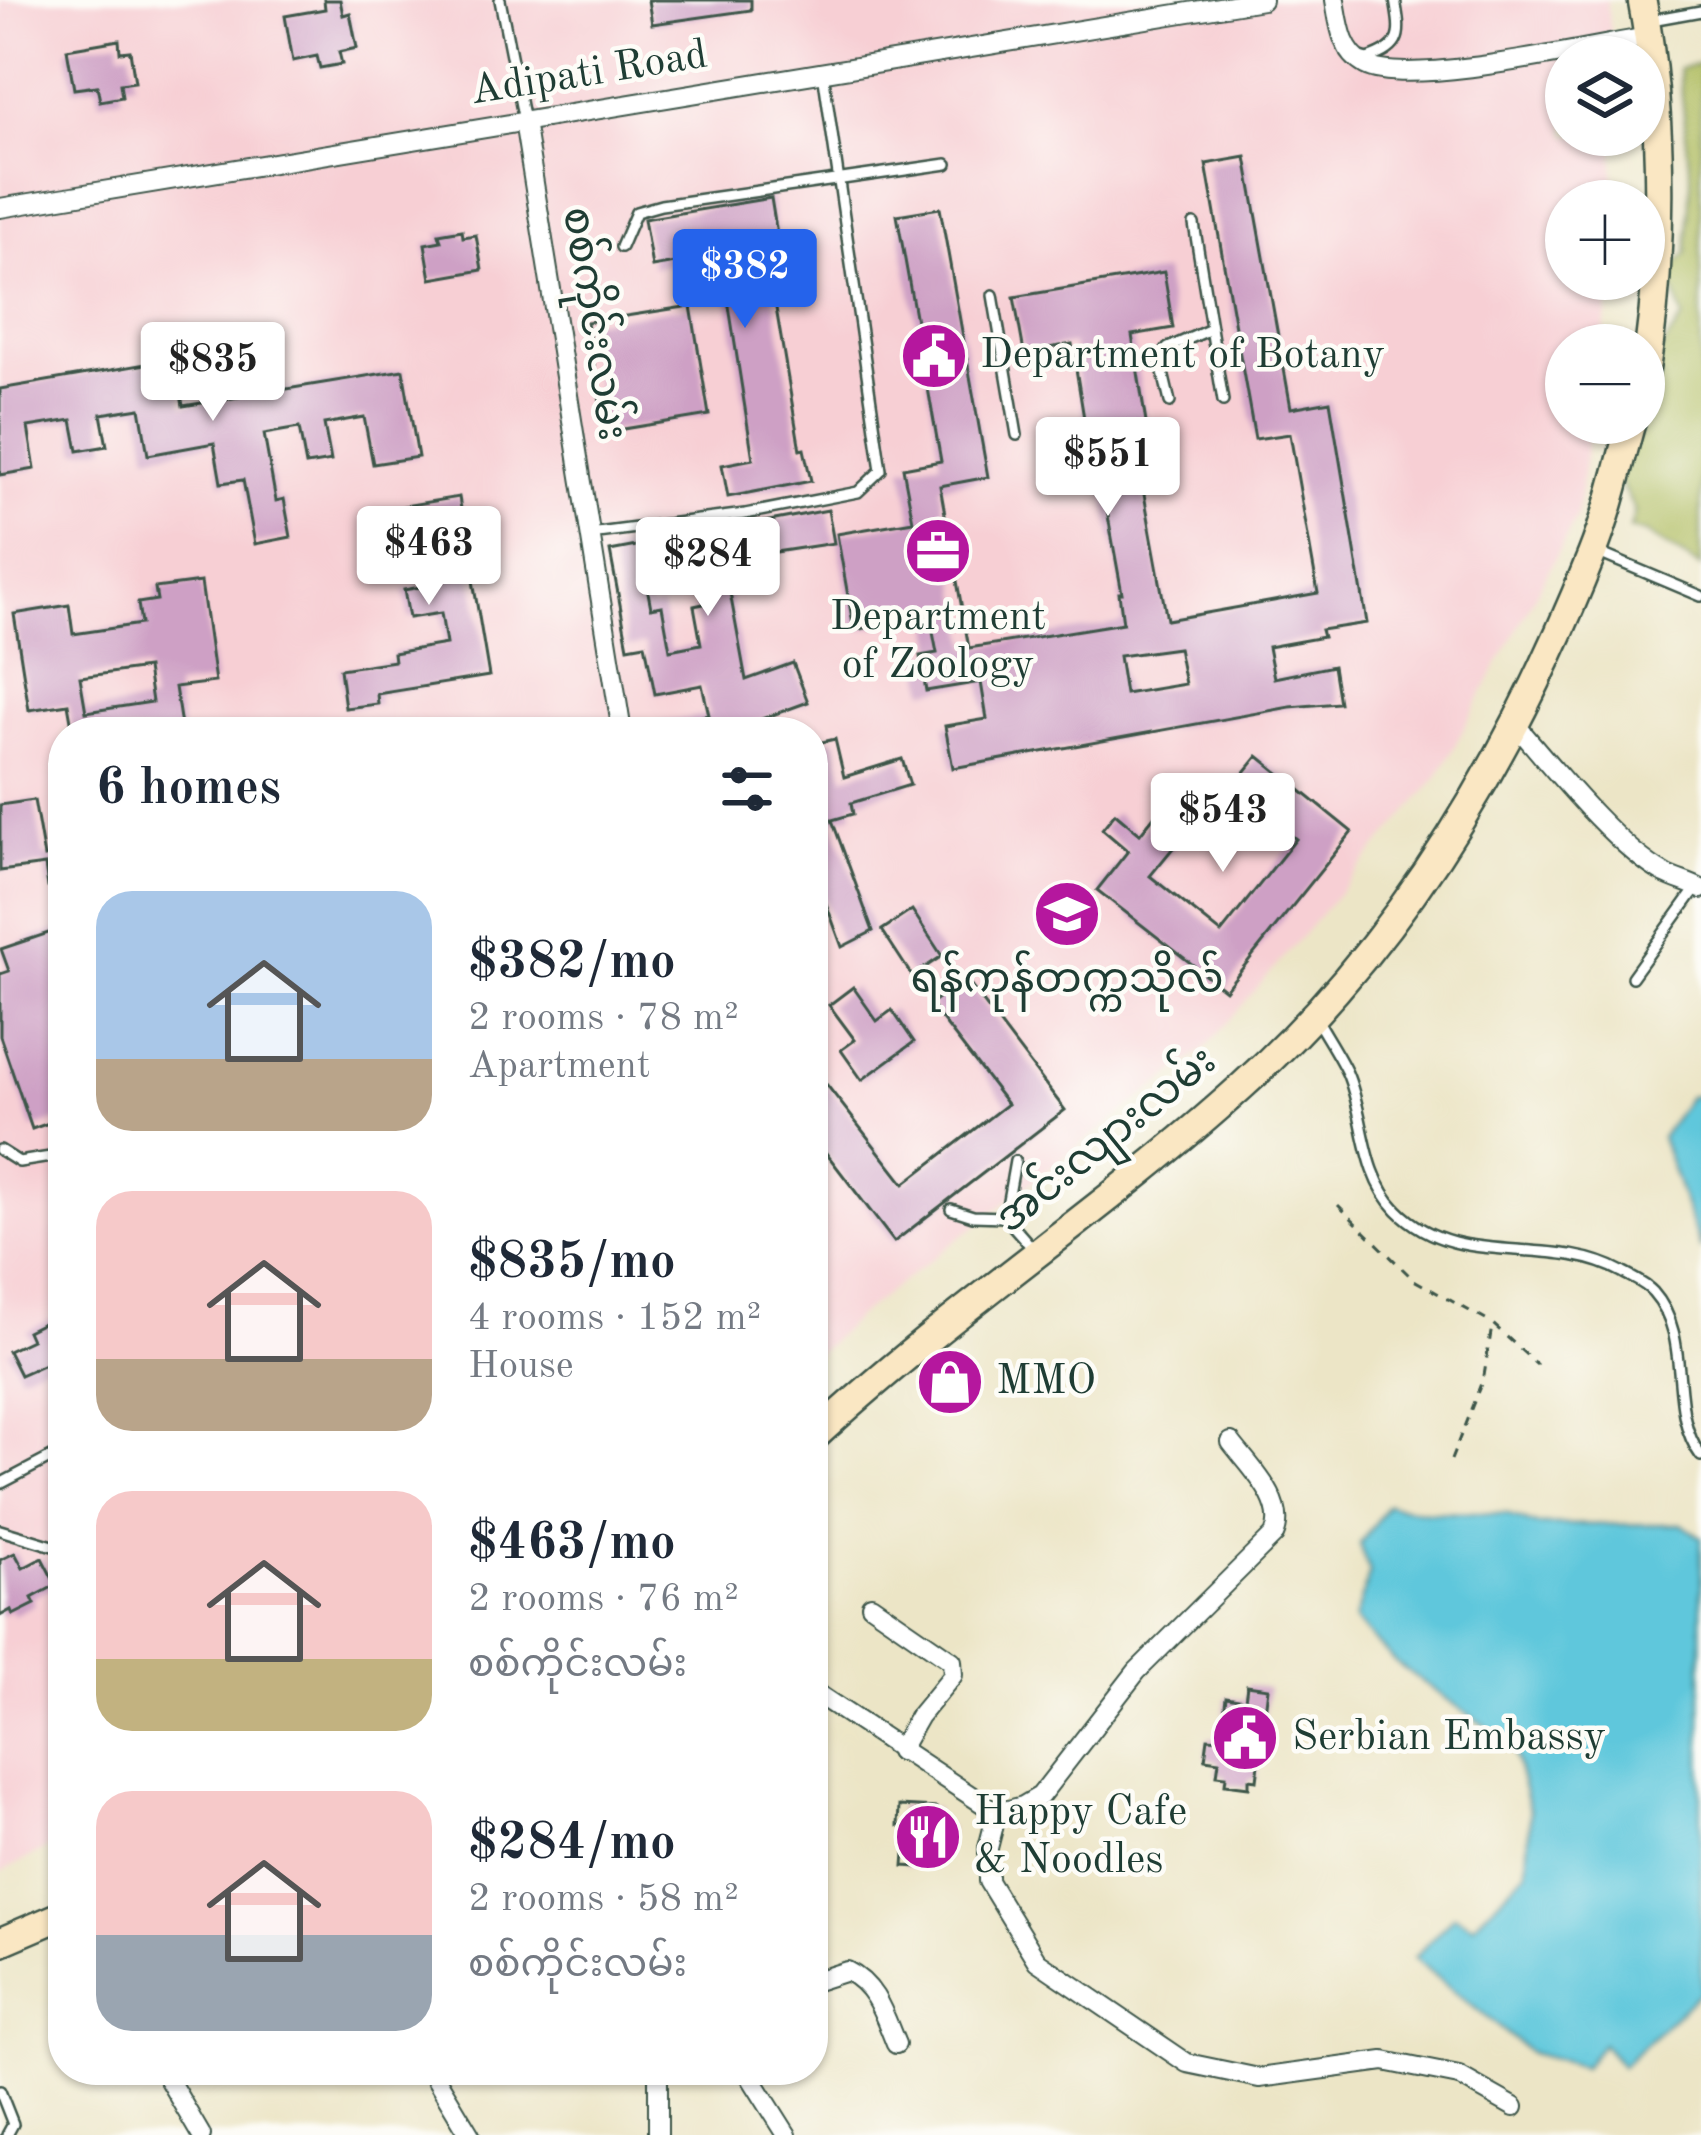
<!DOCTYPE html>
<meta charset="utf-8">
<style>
body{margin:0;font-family:"Old Standard TT","Noto Sans Myanmar",serif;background:#f2f2f3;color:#1f2937;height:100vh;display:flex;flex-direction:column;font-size:45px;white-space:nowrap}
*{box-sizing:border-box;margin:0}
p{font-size:39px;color:#747a83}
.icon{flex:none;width:66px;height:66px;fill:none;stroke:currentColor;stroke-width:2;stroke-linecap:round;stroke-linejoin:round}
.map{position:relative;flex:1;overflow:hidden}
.sheet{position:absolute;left:48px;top:717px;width:780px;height:1368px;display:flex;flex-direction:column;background:#fff;border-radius:48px;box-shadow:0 3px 9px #0004}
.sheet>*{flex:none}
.tools{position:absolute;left:1545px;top:36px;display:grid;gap:24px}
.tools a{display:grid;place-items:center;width:120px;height:120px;border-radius:50%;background:#fff;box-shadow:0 3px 9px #0004;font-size:60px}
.price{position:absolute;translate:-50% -102px;padding:0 27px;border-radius:12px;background:#fff;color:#222;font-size:39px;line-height:78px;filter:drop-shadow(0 3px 6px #0008)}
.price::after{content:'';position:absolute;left:50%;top:72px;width:36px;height:27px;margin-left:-18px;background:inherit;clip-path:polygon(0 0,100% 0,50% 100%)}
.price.active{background:#2563eb;color:#fff}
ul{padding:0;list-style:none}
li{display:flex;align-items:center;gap:36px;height:300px;padding:0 48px}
li span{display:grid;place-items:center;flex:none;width:336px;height:240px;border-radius:36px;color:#555}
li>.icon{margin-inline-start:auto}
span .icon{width:144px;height:144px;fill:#fffc;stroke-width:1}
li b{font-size:51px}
h2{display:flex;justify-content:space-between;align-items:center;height:144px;padding:0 48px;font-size:51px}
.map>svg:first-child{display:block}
.built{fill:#f7cfd4}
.green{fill:#aebb5d;stroke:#667c48;stroke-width:3}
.water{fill:#5fc7dc;stroke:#3f8288;stroke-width:3}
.building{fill:#cea0c5;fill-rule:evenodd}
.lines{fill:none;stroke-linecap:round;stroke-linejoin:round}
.lane-casing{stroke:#3e564a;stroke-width:14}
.street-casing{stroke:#3e564a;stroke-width:22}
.secondary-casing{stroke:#3e564a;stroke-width:32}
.path{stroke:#3e564a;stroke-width:3;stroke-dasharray:9 9;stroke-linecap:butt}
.lane{stroke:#fff;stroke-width:9}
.street{stroke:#fff;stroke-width:18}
.secondary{stroke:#fae7c3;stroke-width:27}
.labels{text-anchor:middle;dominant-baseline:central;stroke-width:9;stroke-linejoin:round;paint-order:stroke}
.street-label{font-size:42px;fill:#1f3d34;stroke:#fdfcf7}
.poi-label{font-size:42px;fill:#1f3d34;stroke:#fdfcf7;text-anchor:start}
</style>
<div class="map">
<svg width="1701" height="2135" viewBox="0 0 1701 2135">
<rect width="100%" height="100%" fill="#fdfcf7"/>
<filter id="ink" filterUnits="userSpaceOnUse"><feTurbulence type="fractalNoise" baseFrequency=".00833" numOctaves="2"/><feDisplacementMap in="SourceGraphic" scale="24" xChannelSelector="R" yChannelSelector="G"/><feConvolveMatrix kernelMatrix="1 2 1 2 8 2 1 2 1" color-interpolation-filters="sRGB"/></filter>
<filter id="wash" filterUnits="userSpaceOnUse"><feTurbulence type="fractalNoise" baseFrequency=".004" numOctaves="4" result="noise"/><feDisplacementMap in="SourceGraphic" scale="48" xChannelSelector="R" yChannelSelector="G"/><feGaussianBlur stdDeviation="2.7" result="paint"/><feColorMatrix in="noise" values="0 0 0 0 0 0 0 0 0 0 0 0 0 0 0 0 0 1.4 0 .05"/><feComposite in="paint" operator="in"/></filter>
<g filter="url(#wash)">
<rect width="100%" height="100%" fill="#ece5c6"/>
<path class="built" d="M0,0H1607L1613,57H1566V135H1614V201H1566V279H1613L1602,345H1566V423H1590L1576,518L1438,777L1203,1051L859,1315L813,1358V732H63V1840L0,1873Z"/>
<path class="green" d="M1701,63V567L1646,533L1630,529L1635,511L1616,475L1657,401L1649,368L1683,318L1668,272L1687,253L1691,178L1679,69Z"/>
<g class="water">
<path d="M1701,1096V1250L1661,1138L1689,1097Z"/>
<path d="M1387,1505L1428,1512L1506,1514L1536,1525L1682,1524L1701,1538V1991L1622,2066L1602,2044L1583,2067L1530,2053L1414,1958L1454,1915L1473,1925L1527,1871L1530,1812L1512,1745L1395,1662L1355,1620L1370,1572L1360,1544Z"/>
</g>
<g id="blocks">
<g class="building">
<path d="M324,0H340L343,15L350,13L357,48L339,52L342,64L320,68L317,56L293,61L285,16L325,9Z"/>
<path d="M648,0H751V10L652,24Z"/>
<path d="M119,40L120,52L130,51L135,82L120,84L122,97L100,101L97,86L74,89L67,49Z"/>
<path d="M1246,157L1291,408L1330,401L1367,623L1321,630L1323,637L1268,647L1274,678L1333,666L1339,703L1290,707L953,768L945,726L987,719L981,682L926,691L920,656L937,653L930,617L854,630L837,534L913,521L903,468L941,461L897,215L940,208L988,477L940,486L969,648L1123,623L1119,593H1122L1098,461L1091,462L1072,344L1024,352L1014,297L1164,272L1173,328L1132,335L1151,454L1137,456L1167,620L1318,593L1290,434L1255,439L1206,164ZM1178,648L1185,684L1125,694L1119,656Z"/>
<path d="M771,198L779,247L766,249L800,450L804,449L811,481L728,497L722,465L753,459L721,255L652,267L644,219Z"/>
<path d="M462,230L463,237L476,235L482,270L431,279L425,244L441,241L439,234Z"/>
<path d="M691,306L709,415L605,432L587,322Z"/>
<path d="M175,359L183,406L403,370L418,457L373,464L364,417L324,424L331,461L306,465L299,428L264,434L276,501L284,499L291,537L255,544L243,480L221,483L214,443L148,455L140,408L101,414L107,446L78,451L72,420L28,427L35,469L0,475V389Z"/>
<path d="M459,497L489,676L377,694L378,704L345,708L340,669L394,661L393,653L446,644L441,613L409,618L404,590L437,584L430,542L387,549L380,510Z"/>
<path d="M828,510L834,543L724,560L746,680L793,663L808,702L756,721L758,729L747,732H660L659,723L709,715L702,685L655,694L645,644L628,647L610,551ZM701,561L708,603L694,606L701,644L670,650L662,606L651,608L644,571Z"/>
<path d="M201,582L215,682L175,687L182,732H73L68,704L29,710L14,614L69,605L73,634L141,624L138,603L157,600L155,588ZM147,668L152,702L86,712L80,677Z"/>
<path d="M835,739L844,777L902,759L910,785L851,803L853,814L832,820L873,931L842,947L813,868V744Z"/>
<path d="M1258,756L1352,832L1225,990L1097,890L1128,851L1102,829L1115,813L1140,834L1169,798L1196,820L1150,876L1221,933L1296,839L1232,788Z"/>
<path d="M34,800L44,857L63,854V885L48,887L45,865L0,871V805Z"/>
<path d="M912,910L942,956L912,976L882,930Z"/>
<path d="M63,928V1118L32,1129L0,1036V974L9,971L1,949Z"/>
<path d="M964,977L1065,1110L894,1242L813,1136V1096L827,1085L904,1184L1007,1104L930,1004Z"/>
<path d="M853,987L877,1021L892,1010L914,1042L862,1080L841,1050L855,1040L829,1005Z"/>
<path d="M51,1319L57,1329L63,1326V1356L20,1375L8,1351L31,1340L27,1331Z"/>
<path d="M15,1553L23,1568L42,1558L56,1585L32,1598L35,1604L13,1615L11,1610L0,1616V1560Z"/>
<path d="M1247,1685L1268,1688L1257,1780L1249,1779V1787L1225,1784L1226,1776L1217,1775L1219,1761L1205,1759L1208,1738L1221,1739L1226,1697L1245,1700Z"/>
<path d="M899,1806L936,1808L935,1825L950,1826L948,1849L934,1848L933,1868L904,1866L907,1826H898Z"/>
</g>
</g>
</g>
<g filter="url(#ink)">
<use href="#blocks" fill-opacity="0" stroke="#3e564a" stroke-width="3"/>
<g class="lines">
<g class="lane-casing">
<g id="lane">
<path d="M500,0L524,121"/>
<path d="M1651,20L1701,11"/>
<path d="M1361,57L1368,59C1404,47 1401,34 1395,0"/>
<path d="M1194,224L1223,401"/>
<path d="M621,247L636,212L661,205L947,164"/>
<path d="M993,295L1017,435"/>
<path d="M1170,402L1160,360L1168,348L1211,329"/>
<path d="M590,534L745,514L858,492L881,470L823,72"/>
<path d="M1599,553L1701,596"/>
<path d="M1632,977L1697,887"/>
<path d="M1315,1017C1325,1035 1338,1054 1347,1073C1366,1117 1361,1173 1397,1210C1458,1272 1550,1232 1622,1272C1632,1278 1645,1283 1653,1292C1694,1338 1666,1409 1701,1456"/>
<path d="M0,1150L19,1162L63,1155"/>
<path d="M1015,1161L1005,1217L1035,1251"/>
<path d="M951,1209L973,1216L1005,1217"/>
<path d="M0,1484L63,1451"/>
<path d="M0,1530L63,1549"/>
<path d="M0,2091L13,2124L7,2135"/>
</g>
</g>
<g class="street-casing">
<g id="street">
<path d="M1335,0C1339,23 1341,52 1365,65C1407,88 1593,46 1648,37"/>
<path d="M524,121L622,732"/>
<path d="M0,208L1262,0"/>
<path d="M1515,724C1552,767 1617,848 1665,874C1677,880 1690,883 1701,889"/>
<path d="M871,1605L952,1661L953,1675L919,1716L899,1751"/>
<path d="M813,1691L997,1813L1023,1806L1040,1796L1137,1671L1274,1535C1289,1503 1249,1466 1231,1442"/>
<path d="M997,1813L988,1848V1881L1037,1961L1187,2063L1259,2078L1384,2061L1459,2076L1514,2107"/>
<path d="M813,1982L847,1971C876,1985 884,2015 896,2044"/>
<path d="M163,2070L201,2135"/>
<path d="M431,2070L470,2135"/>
<path d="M658,2070V2135"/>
<path d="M746,2070L787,2135"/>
</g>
</g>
<g class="secondary-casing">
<g id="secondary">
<path d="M1642,0C1664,117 1664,262 1644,379"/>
<path d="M813,1438C948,1312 1104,1211 1241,1087C1403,942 1513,754 1592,554C1609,512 1619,466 1631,423"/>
<path d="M0,1942L63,1915"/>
</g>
</g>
<g class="path">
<path d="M1338,1205L1414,1280L1493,1324L1537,1365"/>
<path d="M1451,1460L1484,1376L1492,1326"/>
</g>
<use href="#lane" class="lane"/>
<use href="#street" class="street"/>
<use href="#secondary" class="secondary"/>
</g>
</g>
<defs>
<g id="civic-disc" transform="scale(3.45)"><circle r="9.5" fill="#b5179e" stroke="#fdfcf7"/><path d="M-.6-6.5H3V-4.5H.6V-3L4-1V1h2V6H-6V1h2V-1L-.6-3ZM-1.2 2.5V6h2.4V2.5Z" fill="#fff"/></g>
<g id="office-disc" transform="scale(3.45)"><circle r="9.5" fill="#b5179e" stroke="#fdfcf7"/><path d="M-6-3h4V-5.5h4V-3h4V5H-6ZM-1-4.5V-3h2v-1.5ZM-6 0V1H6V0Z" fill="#fff"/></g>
<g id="university-disc" transform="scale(3.45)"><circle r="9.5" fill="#b5179e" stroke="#fdfcf7"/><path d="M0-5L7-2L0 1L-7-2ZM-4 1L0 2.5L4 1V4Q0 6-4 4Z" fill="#fff"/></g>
<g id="shop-disc" transform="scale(3.45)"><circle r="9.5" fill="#b5179e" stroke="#fdfcf7"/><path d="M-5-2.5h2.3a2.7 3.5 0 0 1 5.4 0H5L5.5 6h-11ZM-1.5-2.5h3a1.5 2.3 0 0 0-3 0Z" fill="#fff"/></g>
<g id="restaurant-disc" transform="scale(3.45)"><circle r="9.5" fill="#b5179e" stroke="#fdfcf7"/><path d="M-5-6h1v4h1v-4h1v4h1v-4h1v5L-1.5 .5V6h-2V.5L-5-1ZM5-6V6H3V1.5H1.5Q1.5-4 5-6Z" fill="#fff"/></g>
</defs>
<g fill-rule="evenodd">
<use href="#civic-disc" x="934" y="356"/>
<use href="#office-disc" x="938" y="551"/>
<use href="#university-disc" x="1067" y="914"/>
<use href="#shop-disc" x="950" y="1382"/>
<use href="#civic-disc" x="1245" y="1738"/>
<use href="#restaurant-disc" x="928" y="1837"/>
</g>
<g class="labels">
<g class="street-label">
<text transform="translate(589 74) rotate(-9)">Adipati Road</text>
<text transform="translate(593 324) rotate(81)">စစ်ကိုင်းလမ်း</text>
<text transform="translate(1107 1141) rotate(-39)">အင်းလျားလမ်း</text>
</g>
<g class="poi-label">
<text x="980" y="356">Department of Botany</text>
<text x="938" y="618" text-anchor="middle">Department<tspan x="938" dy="48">of Zoology</tspan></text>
<text x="1067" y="981" text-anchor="middle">ရန်ကုန်တက္ကသိုလ်</text>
<text x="996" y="1382">MMO</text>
<text x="1292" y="1738">Serbian Embassy</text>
<text x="974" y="1813">Happy Cafe<tspan x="974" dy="48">&amp; Noodles</tspan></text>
</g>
</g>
</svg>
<div class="tools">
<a><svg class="icon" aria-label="layers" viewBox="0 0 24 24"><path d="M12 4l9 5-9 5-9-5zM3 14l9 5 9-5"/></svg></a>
<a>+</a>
<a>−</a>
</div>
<b class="price active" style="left:745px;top:331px">$382</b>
<b class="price" style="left:213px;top:424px">$835</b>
<b class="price" style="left:1108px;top:519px">$551</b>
<b class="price" style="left:429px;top:608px">$463</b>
<b class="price" style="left:708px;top:619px">$284</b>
<b class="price" style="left:1223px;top:875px">$543</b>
<section class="sheet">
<h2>6 homes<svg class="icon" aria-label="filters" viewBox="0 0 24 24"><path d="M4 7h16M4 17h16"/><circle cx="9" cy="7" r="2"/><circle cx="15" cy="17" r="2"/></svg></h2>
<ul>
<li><span style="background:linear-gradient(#a9c7e8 70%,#b9a48a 0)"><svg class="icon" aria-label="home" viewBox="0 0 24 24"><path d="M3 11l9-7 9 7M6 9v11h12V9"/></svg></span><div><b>$382/mo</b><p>2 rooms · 78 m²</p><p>Apartment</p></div></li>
<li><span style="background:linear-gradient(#f6c9c9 70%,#b9a48a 0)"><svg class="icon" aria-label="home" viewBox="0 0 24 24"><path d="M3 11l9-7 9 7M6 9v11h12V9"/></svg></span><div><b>$835/mo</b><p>4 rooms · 152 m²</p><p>House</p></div></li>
<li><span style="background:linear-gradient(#f6c9c9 70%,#c2b280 0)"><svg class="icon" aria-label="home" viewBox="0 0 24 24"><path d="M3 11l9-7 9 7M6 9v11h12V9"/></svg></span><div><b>$463/mo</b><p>2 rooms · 76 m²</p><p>စစ်ကိုင်းလမ်း</p></div></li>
<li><span style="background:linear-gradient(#f6c9c9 60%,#9aa5b1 0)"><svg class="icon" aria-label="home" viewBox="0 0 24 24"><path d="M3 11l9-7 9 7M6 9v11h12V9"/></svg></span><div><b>$284/mo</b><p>2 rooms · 58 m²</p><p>စစ်ကိုင်းလမ်း</p></div></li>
</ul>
</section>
</div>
